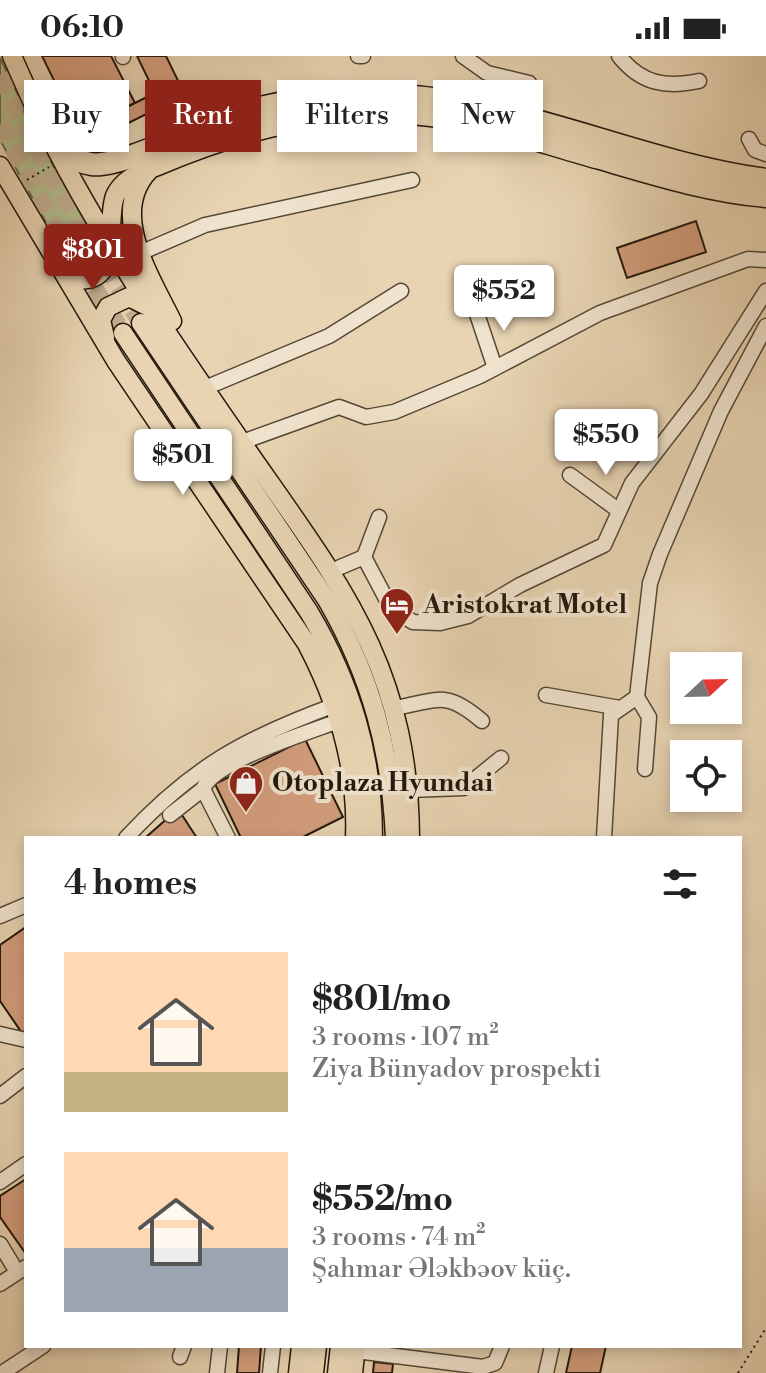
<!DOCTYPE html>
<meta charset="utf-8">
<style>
body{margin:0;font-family:"Libre Bodoni",serif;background:#f2f2f2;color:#222;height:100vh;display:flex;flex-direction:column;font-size:30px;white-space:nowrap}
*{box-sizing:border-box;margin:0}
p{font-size:26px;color:#767676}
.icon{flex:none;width:44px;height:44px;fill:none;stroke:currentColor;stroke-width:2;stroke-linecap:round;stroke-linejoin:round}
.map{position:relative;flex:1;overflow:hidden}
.panel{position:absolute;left:24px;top:780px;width:718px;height:512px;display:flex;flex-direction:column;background:#fff;border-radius:0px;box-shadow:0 4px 12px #0003}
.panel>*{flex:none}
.guide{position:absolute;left:24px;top:24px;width:718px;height:72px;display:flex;gap:16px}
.needle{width:52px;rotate:68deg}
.buttons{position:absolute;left:670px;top:596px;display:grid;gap:16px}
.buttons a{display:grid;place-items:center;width:72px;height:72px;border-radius:0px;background:#fff;box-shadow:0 4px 12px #0003;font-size:40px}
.price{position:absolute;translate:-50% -68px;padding:0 18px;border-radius:8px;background:#fff;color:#222;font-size:26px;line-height:52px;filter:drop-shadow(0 2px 4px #0008)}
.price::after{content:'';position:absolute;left:50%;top:48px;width:24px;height:18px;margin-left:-12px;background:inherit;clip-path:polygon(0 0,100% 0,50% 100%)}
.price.on{background:#8f2418;color:#fff}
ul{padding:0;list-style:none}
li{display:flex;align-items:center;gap:24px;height:200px;padding:0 40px}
li span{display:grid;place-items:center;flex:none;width:224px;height:160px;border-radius:0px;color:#555}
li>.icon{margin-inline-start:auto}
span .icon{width:96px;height:96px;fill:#fffc;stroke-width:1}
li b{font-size:34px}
h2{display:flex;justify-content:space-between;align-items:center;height:96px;padding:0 40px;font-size:34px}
.chip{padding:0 28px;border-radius:0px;background:#fff;box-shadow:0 4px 12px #0003;font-size:28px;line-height:72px}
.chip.on{background:#8f2418;color:#fff}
.status{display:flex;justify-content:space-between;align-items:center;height:56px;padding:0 40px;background:#fff;direction:ltr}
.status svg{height:22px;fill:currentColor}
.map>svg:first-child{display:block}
.green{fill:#b3bd8e;stroke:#6b6a4d;stroke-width:2}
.building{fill:#d39d7c;stroke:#23180c;stroke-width:2}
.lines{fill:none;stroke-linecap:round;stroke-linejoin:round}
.major-tunnel{stroke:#c1ae91;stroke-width:18;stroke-dasharray:18 9;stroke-linecap:butt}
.minor-casing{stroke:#544736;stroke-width:17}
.major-casing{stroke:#23180c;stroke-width:21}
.highway-casing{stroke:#23180c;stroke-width:25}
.path{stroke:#23180c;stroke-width:2;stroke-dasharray:2 4;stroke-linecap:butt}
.minor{stroke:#f0e3cd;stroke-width:14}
.major{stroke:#e8d4b2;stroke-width:18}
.highway{stroke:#e8d4b2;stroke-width:22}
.labels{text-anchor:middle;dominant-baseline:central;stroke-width:8;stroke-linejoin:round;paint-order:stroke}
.poi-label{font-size:26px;font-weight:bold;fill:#23180c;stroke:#f0e3cd;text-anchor:start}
</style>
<div class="status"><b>06:10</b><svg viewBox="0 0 49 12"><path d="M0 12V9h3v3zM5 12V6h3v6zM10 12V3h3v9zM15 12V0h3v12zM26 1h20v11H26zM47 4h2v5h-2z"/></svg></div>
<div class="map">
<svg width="766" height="1317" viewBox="0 0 766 1317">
<rect width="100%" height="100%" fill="#e8d4b2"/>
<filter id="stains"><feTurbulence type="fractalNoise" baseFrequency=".0025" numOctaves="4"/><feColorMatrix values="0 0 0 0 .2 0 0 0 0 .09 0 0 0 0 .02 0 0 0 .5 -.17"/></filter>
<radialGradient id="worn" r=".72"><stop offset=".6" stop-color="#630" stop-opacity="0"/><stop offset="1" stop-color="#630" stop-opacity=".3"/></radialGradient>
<path class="green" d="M0,2L49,102L96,184L97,202L87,212L76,211L67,204L0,84Z"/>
<g class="building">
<path d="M42,0H111L135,47L79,75Z"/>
<path d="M137,0H166L185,39L86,88L79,75L155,37Z"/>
<path d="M696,165L706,196L627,222L617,192Z"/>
<path d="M305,683L343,761L301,782H241L215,728Z"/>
<path d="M178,753L197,782H145Z"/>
<path d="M26,871V974L22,977L0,945V889Z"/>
<path d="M26,1123V1198L0,1161V1140Z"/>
<path d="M239,1290H261L259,1317H237Z"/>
<path d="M572,1290H606L600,1317H566Z"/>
<path d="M374,1306L393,1308L392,1317H373Z"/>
</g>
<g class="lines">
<g class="major-tunnel">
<path d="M0,19L50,118L141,267"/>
<path d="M0,68L57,174L123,277"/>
</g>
<g class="minor-casing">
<g id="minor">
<path d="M123,0V1"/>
<path d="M358,0H363"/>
<path d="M463,0L487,17L529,27"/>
<path d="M619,0C641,28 666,32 699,25"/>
<path d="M749,83L755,94L766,98"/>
<path d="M140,197L205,169L412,124"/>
<path d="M476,255L495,312"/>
<path d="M205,332L329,280L401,235"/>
<path d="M242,386L339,351L366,361L394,356L480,320L600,257L748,203L766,204"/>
<path d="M570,419L618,454"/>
<path d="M364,501L379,461"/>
<path d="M331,515L364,501L391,552L413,566L440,567L468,560L520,529L604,489L632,427L701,338L766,235"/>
<path d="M546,639L620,652"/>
<path d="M637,641L649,661L645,713"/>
<path d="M395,652C439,644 446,634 482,665"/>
<path d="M408,734L464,732L501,702"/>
<path d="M170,759L203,733"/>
<path d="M126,782C192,711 245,682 335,649"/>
<path d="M228,782L203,733C214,705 310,676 341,664"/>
<path d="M604,782L611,659L637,641L650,527L660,498L721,355L766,270"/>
<path d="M0,860L26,849"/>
<path d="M0,978L26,984"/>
<path d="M0,1040L26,1020"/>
<path d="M0,1126L26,1108"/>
<path d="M0,1188L17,1216"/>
<path d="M0,1228L26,1211"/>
<path d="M356,1295L483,1311L495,1307L502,1290"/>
<path d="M180,1301L184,1290"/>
<path d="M2,1317L43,1290"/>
<path d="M217,1317L220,1290"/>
<path d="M270,1317L273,1290"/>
<path d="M546,1317L552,1290"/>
</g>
</g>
<g class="major-casing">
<g id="major">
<path d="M12,0L41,65"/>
<path d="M53,87C106,191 174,288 240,384C335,522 409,605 410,782"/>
<path d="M155,109C104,150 150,220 172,265"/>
<path d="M0,110L116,305L307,588C339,649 358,712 355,782"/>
<path d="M61,212C68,219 78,225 88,223C120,217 106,164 115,140C120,128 131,121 142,116"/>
<path d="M141,267L327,544C371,620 391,695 395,782"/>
<path d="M123,277L309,556C351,627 373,699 373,782"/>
<path d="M105,281L101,264L108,251L129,241L149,251"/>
<path d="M298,1317L301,1290"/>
<path d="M314,1317L317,1290"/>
<path d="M337,1317L340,1290"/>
<path d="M353,1317L356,1290"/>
</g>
</g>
<g class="highway-casing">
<g id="highway">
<path d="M36,55C50,75 65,104 91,108C119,113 202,69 234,59C270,48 309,42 347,40C493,30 624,105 766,124"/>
<path d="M155,109C238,73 330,49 422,58C482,64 542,86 600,102C655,118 709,135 766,140"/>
</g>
</g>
<g class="path">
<path d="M27,124L49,111"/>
<path d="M738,1317L766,1272"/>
</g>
<use href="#minor" class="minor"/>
<use href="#major" class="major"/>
<use href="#highway" class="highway"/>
</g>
<defs>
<g id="hotel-pin" transform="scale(1.8)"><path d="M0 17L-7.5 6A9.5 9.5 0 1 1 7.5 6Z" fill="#8f2418" stroke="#f0e3cd"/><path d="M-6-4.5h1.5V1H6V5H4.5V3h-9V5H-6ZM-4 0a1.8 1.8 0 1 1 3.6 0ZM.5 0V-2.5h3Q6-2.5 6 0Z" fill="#fff"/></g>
<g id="shop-pin" transform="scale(1.8)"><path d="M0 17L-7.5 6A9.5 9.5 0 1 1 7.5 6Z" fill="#8f2418" stroke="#f0e3cd"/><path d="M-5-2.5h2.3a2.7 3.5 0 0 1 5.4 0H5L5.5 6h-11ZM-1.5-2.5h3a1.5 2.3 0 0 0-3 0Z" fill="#fff"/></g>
</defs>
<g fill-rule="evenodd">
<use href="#hotel-pin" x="397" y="549"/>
<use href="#shop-pin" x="246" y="727"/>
</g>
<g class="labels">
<g class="poi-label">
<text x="423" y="549">Aristokrat Motel</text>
<text x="272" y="727">Otoplaza Hyundai</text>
</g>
</g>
<rect width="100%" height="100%" filter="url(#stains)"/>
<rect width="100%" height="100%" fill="url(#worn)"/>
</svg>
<div class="buttons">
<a><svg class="needle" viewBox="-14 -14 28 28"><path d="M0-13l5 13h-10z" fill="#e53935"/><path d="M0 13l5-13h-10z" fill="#767676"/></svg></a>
<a><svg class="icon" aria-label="locate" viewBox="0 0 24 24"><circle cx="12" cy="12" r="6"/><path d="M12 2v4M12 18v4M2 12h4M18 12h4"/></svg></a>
</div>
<b class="price on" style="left:93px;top:236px">$801</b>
<b class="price" style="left:504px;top:277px">$552</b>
<b class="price" style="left:606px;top:421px">$550</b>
<b class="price" style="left:183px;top:441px">$501</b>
<div class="guide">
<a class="chip">Buy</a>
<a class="chip on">Rent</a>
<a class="chip">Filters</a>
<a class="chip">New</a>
</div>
<section class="panel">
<h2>4 homes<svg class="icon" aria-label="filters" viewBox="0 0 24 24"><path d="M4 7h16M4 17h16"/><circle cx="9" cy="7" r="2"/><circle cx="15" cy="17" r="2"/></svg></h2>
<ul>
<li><span style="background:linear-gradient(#ffd9b3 75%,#c2b280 0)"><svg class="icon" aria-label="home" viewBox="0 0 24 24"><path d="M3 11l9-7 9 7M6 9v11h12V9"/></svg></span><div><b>$801/mo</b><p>3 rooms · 107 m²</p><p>Ziya Bünyadov prospekti</p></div></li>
<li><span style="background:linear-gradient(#ffd9b3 60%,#9aa5b1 0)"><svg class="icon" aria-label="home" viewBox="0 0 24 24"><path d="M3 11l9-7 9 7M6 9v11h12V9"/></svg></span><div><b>$552/mo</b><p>3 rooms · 74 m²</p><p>Şahmar Ələkbəov küç.</p></div></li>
</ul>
</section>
</div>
